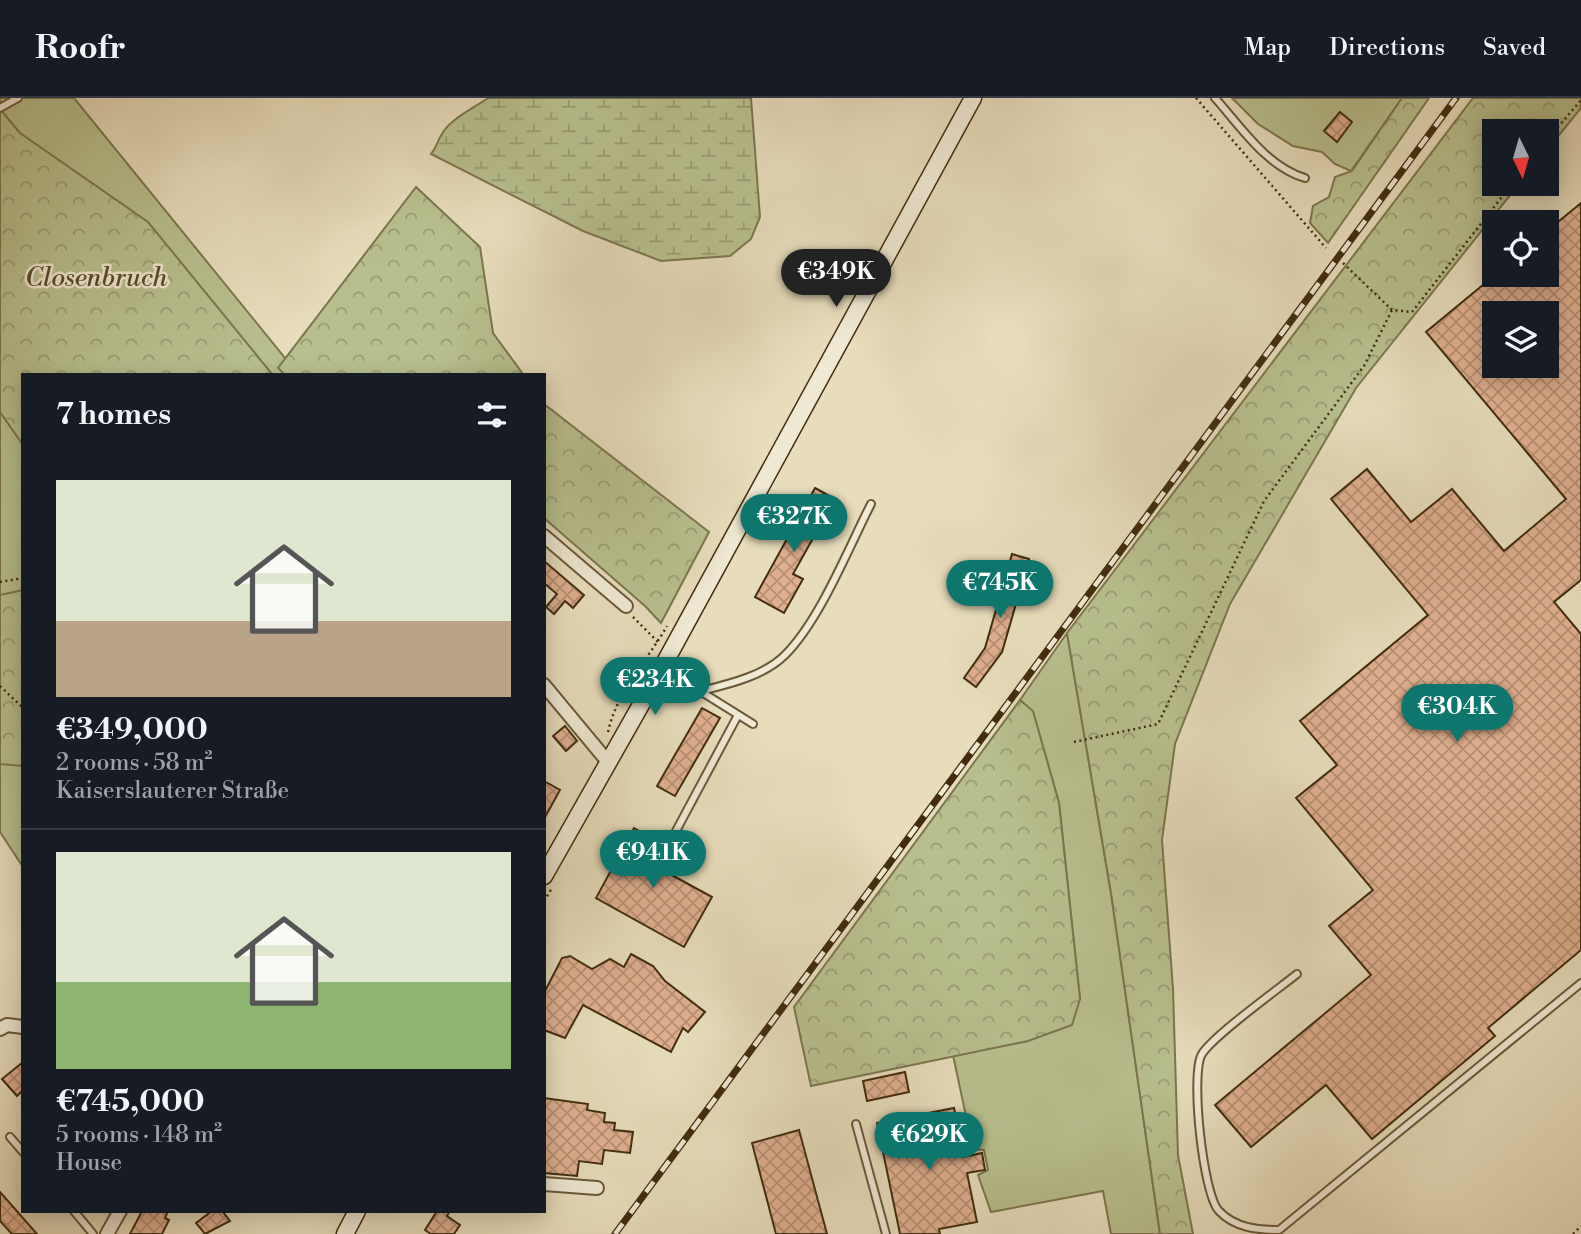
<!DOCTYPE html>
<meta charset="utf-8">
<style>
body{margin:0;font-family:"Libre Bodoni",serif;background:#242831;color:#f1f3f6;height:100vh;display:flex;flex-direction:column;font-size:26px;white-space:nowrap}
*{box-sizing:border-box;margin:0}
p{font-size:23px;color:#9ea1a6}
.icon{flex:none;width:38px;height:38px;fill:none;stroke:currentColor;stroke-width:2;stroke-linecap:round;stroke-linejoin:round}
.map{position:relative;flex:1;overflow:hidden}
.sheet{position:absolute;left:21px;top:275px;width:525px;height:840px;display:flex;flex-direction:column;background:#171b24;border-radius:0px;box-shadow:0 4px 18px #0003}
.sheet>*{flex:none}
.needle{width:46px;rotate:175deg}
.tools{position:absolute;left:1482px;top:21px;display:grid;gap:14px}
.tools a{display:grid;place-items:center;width:77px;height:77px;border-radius:0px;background:#171b24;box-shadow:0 4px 18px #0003;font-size:35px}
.price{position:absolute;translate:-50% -60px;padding:0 16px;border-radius:24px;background:#0f766e;color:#fff;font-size:23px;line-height:46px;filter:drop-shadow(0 2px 4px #0008)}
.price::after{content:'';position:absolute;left:50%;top:42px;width:21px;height:16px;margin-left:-10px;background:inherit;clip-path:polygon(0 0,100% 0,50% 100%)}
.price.on{background:#222;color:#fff}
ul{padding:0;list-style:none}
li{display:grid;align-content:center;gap:14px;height:371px;padding:0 35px}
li+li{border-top:2px solid #363941}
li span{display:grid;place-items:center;height:217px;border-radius:0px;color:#555}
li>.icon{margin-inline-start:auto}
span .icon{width:126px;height:126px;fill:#fffc;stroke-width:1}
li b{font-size:30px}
h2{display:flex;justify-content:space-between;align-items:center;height:84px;padding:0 35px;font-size:30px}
header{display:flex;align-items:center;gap:42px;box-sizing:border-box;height:98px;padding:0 35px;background:#171b24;border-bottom:2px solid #363941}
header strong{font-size:33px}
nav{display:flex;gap:38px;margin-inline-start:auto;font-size:24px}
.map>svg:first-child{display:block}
.green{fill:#b8bf8e;stroke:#7c764e;stroke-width:2}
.forest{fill:url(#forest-crowns);stroke:#7c764e;stroke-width:2}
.wetland{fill:url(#wetland-marsh);stroke:#7c764e;stroke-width:2}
.building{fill:url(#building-cross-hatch);stroke:#412d0e;stroke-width:2;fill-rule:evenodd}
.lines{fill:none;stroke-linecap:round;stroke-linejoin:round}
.lane-casing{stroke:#6a5939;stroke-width:10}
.street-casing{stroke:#6a5939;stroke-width:16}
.secondary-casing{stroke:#412d0e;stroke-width:19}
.path{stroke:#412d0e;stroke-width:2.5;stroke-dasharray:2 3.5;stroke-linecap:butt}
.lane{stroke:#efe8d3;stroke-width:6}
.street{stroke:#efe8d3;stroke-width:12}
.secondary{stroke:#efe8d3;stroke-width:16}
.rail-casing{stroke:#412d0e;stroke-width:7}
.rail{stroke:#efe8d3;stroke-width:4.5;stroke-dasharray:13;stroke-linecap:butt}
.labels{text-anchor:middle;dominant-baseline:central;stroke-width:5;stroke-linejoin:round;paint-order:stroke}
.park-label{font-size:26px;font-style:italic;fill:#594a28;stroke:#efe8d3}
</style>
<header>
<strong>Roofr</strong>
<nav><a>Map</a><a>Directions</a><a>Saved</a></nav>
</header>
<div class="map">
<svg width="1581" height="1136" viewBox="0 0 1581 1136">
<defs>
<pattern id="forest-crowns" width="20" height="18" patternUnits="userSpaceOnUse" patternTransform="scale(1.75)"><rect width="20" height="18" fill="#b8bf8e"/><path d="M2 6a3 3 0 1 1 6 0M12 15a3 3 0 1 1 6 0" fill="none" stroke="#979c72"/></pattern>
<pattern id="wetland-marsh" width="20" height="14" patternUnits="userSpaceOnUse" patternTransform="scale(1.75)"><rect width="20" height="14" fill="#b8bf8e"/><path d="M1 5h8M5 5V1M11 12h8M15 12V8" fill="none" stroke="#979c72"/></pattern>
<pattern id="building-cross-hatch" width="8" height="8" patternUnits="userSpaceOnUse" patternTransform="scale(1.75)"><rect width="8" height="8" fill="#dfaf8f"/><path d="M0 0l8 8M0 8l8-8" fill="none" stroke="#b68f73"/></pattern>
</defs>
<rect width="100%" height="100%" fill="#e7dcbb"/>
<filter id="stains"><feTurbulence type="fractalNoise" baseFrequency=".00286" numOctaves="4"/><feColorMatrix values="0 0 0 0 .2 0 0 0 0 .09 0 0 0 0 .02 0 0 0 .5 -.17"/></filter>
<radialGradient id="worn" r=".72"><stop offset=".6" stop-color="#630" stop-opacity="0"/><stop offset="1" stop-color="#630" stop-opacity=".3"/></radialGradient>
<g class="green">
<path d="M0,0H74L298,276H23V769L0,734Z"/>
<path d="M1232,0H1402L1351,73L1335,66L1322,54L1293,48L1258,26Z"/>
<path d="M1067,535L1111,795L1160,1136H1111L1103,1093L991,1114L978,1077L988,1072L984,1052L973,1051L953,957L1028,943L1080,901L1059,705L1033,614L1020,602Z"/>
</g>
<g class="forest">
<path d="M1402,0H1429L1328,145L1310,125L1313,108L1329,99L1335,79L1352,73Z"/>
<path d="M1473,0H1581V10L1547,52V33H1494V86H1519L1356,290L1230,506L1175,646L1162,742L1173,891L1178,1057L1193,1136H1160L1111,795L1067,535Z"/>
<path d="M0,11L20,35L148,124L272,276H23V347L0,314Z"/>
<path d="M416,89L480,149L493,235L523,276H284L278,270Z"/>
<path d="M544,306L709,434L661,525L645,508L544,420Z"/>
<path d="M23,492V668L0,666V497Z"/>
<path d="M1020,602L1033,613L1059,705L1080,901L1072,927L1028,943L811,988L794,909Z"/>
</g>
<path class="wetland" d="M488,0H751L760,119L751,141L730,158L661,163L583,133L431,56C437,49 437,43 442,36C450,21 474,10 488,0Z"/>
<g class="building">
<path d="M1340,14L1352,24L1337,44L1324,33Z"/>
<path d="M1581,105V482L1554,504L1581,536V852L1488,930L1495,938L1372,1041L1326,987L1251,1049L1215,1007L1371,877L1329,828L1373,792L1296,700L1337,667L1300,623L1428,517L1331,401L1367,371L1411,424L1452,391L1504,453L1566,401L1426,234L1495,177H1547V133ZM1494,215H1547V268H1494Z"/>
<path d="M815,390L835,401L793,476L803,481L784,515L755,499Z"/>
<path d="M1012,456L1029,461L1002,554L976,589L964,580L985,550Z"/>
<path d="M544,463L584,497L573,510L565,503L554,516L546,509L557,496L544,485Z"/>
<path d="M702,610L720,620L675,698L657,688Z"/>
<path d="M565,628L577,643L566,653L553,638Z"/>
<path d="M544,683L560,692L544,721Z"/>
<path d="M634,730L679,755L668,775L712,799L684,849L596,800Z"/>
<path d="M631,856L653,868L665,883L705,914L688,934L683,930L671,954L583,907L565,940L544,932V895L562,860L570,858L592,871L610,861L624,869Z"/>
<path d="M23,964V992L17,998L2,981Z"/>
<path d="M905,974L909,994L867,1003L863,983Z"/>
<path d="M544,1000L588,1006L587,1012L605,1015L604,1024L615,1025L614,1032L633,1034L630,1055L604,1052L602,1066L579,1063L577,1078L544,1075Z"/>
<path d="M954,1010L964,1059L982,1055L985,1072L967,1075L977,1124L939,1131L940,1136H900L877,1025Z"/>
<path d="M799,1032L827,1136H776L752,1045Z"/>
<path d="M0,1094L37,1136H12L0,1123Z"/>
<path d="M142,1113H168L165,1120L169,1122L162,1136H130Z"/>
<path d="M212,1113H222L230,1123L205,1136L196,1125Z"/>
<path d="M437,1113H450L447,1118L460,1127L454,1136H431L425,1132Z"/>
</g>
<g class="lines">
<g class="lane-casing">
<g id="lane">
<path d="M1215,0C1242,30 1266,68 1305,80"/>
<path d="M0,10L18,0"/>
<path d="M665,567L684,583L753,626"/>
<path d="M701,593C729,586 764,578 785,557C820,522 848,451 871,406"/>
<path d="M676,733L738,617"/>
<path d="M1297,876C1277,892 1213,938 1202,956C1190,975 1203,1097 1219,1113C1235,1130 1258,1132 1279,1132L1581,885"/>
<path d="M856,1026L886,1136"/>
<path d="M10,1039L23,1054"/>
<path d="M74,1113L93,1136"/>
</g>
</g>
<g class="street-casing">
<g id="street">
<path d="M544,438L626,508"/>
<path d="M544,587L608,664"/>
<path d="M0,931L7,927L23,929"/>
<path d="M544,1086L597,1090"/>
<path d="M107,1136L120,1113"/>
</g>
</g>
<g class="secondary-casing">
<g id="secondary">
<path d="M544,778L664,566L973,0"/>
<path d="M345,1136L357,1113"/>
</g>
</g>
<g class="path">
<path d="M1196,0L1326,150"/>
<path d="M1547,42L1581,2"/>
<path d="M1343,165L1392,212L1412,214L1512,86"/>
<path d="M0,484L23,480"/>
<path d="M633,519L658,544"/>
<path d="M0,588L23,610"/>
<path d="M608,634C617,593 647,563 667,528"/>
<path d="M1074,644L1158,626L1264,403L1364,268L1392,212"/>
<path d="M544,803L552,790"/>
<path d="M1573,1136L1581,1128"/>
</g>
<use href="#lane" class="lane"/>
<use href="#street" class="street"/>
<use href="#secondary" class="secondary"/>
<g class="rail-casing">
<path id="rail" d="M615,1136L1456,0"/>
</g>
<use href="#rail" class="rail"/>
</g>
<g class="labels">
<g class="park-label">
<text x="96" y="180">Closenbruch</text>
</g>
</g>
<rect width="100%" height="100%" filter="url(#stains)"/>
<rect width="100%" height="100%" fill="url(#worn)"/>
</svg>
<div class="tools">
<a><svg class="needle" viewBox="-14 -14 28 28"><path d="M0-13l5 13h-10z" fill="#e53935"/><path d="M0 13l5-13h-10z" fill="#9ea1a6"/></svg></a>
<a><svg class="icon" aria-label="locate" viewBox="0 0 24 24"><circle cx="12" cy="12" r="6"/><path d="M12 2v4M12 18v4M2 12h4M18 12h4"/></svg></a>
<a><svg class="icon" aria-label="layers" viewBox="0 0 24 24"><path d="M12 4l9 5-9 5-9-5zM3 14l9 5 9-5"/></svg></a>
</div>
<b class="price on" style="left:836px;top:211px">€349K</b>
<b class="price" style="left:794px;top:456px">€327K</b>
<b class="price" style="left:1000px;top:522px">€745K</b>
<b class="price" style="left:655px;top:619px">€234K</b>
<b class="price" style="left:1457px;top:646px">€304K</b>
<b class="price" style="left:653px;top:792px">€941K</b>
<b class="price" style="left:929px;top:1074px">€629K</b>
<section class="sheet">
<h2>7 homes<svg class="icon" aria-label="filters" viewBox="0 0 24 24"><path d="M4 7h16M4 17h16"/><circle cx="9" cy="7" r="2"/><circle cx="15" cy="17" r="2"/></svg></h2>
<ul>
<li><span style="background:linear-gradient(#dfe7d0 65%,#b9a48a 0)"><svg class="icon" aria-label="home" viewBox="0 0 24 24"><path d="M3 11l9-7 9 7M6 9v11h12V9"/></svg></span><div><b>€349,000</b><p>2 rooms · 58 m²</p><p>Kaiserslauterer Straße</p></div></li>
<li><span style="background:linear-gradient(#dfe7d0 60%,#8fb573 0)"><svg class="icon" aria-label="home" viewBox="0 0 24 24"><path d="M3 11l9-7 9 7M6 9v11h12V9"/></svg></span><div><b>€745,000</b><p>5 rooms · 148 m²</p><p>House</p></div></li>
</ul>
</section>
</div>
